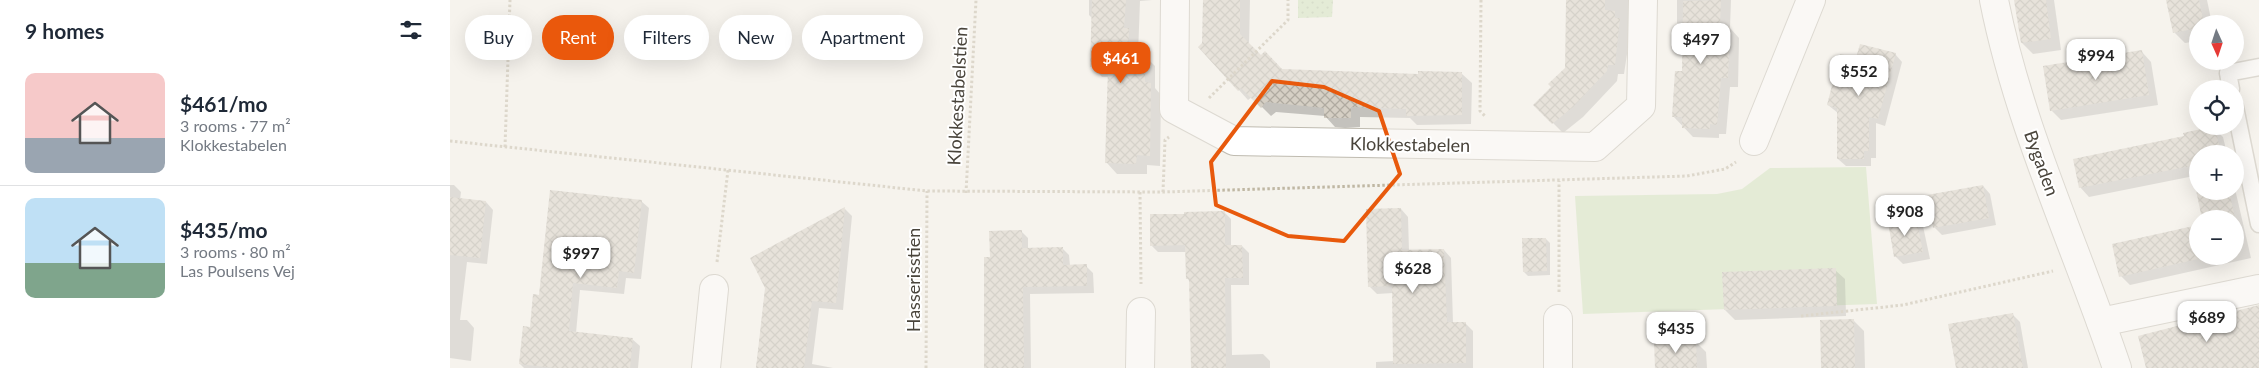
<!DOCTYPE html>
<meta charset="utf-8">
<style>
body{margin:0;font-family:Lato,sans-serif;background:#f2f2f3;color:#1f2937;height:100vh;display:flex;flex-direction:column;font-size:19px;white-space:nowrap}
*{box-sizing:border-box;margin:0}
p{font-size:16px;color:#747a83}
.icon{flex:none;width:28px;height:28px;fill:none;stroke:currentColor;stroke-width:2;stroke-linecap:round;stroke-linejoin:round}
.map{position:relative;flex:1;overflow:hidden}
.panel{display:flex;flex-direction:column;background:#fff;width:450px}
.panel>*{flex:none}
.banner{position:absolute;left:15px;top:15px;width:475px;height:45px;display:flex;gap:10px}
.needle{width:32px;rotate:177deg}
.buttons{position:absolute;left:1739px;top:15px;display:grid;gap:10px}
.buttons a{display:grid;place-items:center;width:55px;height:55px;border-radius:50%;background:#fff;box-shadow:0 5px 20px #0002;font-size:25px}
.price{position:absolute;translate:-50% -42px;padding:0 11px;border-radius:10px;background:#fff;color:#222;font-size:16px;line-height:32px;filter:drop-shadow(0 1px 2px #0008)}
.price::after{content:'';position:absolute;left:50%;top:30px;width:15px;height:11px;margin-left:-8px;background:inherit;clip-path:polygon(0 0,100% 0,50% 100%)}
.price.active{background:#ea580c;color:#fff}
ul{padding:0;list-style:none}
li{display:flex;align-items:center;gap:15px;height:125px;padding:0 25px}
li+li{border-top:1px solid #e0e1e3}
li span{display:grid;place-items:center;flex:none;width:140px;height:100px;border-radius:10px;color:#555}
li>.icon{margin-inline-start:auto}
span .icon{width:60px;height:60px;fill:#fffc;stroke-width:1}
li b{font-size:21px}
h2{display:flex;justify-content:space-between;align-items:center;height:60px;padding:0 25px;font-size:21px}
.tag{padding:0 18px;border-radius:22px;background:#fff;box-shadow:0 5px 20px #0002;font-size:18px;line-height:45px}
.tag.active{background:#ea580c;color:#fff}
main{display:flex;flex:1;min-height:0}
.map>svg:first-child{display:block}
.grass{fill:#cfe3bb}
.park{fill:url(#park-dots)}
.shadow{fill:#0003}
.building{fill:url(#building-cross-hatch)}
.lines{fill:none;stroke-linecap:round;stroke-linejoin:round}
.lane-casing{stroke:#bfbbb0;stroke-width:19}
.street-casing{stroke:#bfbbb0;stroke-width:30}
.path{stroke:#bfb7a3;stroke-width:3;stroke-dasharray:2.5 2.5;stroke-linecap:butt}
.lane{stroke:#fff;stroke-width:16}
.street{stroke:#fff;stroke-width:28}
.marked{fill:none;stroke:#e8590c;stroke-width:4;stroke-linejoin:round}
.labels{text-anchor:middle;dominant-baseline:central;stroke-width:4;stroke-linejoin:round;paint-order:stroke}
.street-label{font-size:18px;fill:#49443b;stroke:#fff}
</style>
<main>
<section class="panel">
<h2>9 homes<svg class="icon" aria-label="filters" viewBox="0 0 24 24"><path d="M4 7h16M4 17h16"/><circle cx="9" cy="7" r="2"/><circle cx="15" cy="17" r="2"/></svg></h2>
<ul>
<li><span style="background:linear-gradient(#f6c9c9 65%,#9aa5b1 0)"><svg class="icon" aria-label="home" viewBox="0 0 24 24"><path d="M3 11l9-7 9 7M6 9v11h12V9"/></svg></span><div><b>$461/mo</b><p>3 rooms · 77 m²</p><p>Klokkestabelen</p></div></li>
<li><span style="background:linear-gradient(#bfe0f5 65%,#7fa58c 0)"><svg class="icon" aria-label="home" viewBox="0 0 24 24"><path d="M3 11l9-7 9 7M6 9v11h12V9"/></svg></span><div><b>$435/mo</b><p>3 rooms · 80 m²</p><p>Las Poulsens Vej</p></div></li>
</ul>
</section>
<div class="map">
<svg width="1809" height="368" viewBox="0 0 1809 368">
<defs>
<pattern id="park-dots" width="8" height="8" patternUnits="userSpaceOnUse" patternTransform="scale(1.25)"><rect width="8" height="8" fill="#cfe3bb"/><path d="M2 2h.1M6 6h.1" fill="none" stroke="#b3c4a2" stroke-width="1.8" stroke-linecap="round"/></pattern>
<pattern id="building-cross-hatch" width="8" height="8" patternUnits="userSpaceOnUse" patternTransform="scale(1.25)"><rect width="8" height="8" fill="#d5cfc4"/><path d="M0 0l8 8M0 8l8-8" fill="none" stroke="#afaaa0"/></pattern>
</defs>
<rect width="100%" height="100%" fill="#f5f3ed"/>
<path class="grass" d="M1416,167L1427,304L1133,314L1125,196L1267,194L1292,189L1320,168Z"/>
<path class="park" d="M848,0H883L882,17L848,18Z"/>
<g class="shadow">
<path d="M639,0H702L690,1L688,55H694L705,66V88L711,95L710,166L697,165V174H667L657,163L659,77H652L642,66L643,19L639,15Z"/>
<path d="M754,0H800L799,45L811,57L832,71L969,75L1012,74L1022,83L1021,124L967,125L960,118L910,117V127L895,128L885,127L875,116L826,112L821,116L802,97L798,100L789,90L753,43Z"/>
<path d="M1117,0H1182L1179,41L1174,74H1168L1167,81L1133,117L1113,133L1085,105L1102,87L1116,68Z"/>
<path d="M1227,0H1281L1280,28L1289,38L1288,87H1280L1276,134H1269V138L1243,137L1223,116L1233,72L1234,30L1227,23Z"/>
<path d="M1566,0H1604L1611,50L1583,54L1572,43Z"/>
<path d="M1717,0H1757L1762,24H1748V41L1735,43L1724,32Z"/>
<path d="M1692,52L1701,62L1708,105L1611,120L1601,110Z"/>
<path d="M1445,54L1452,62L1435,126L1426,123V158H1421V166H1396L1388,159V113L1378,105L1407,60Z"/>
<path d="M1764,128L1773,137L1777,154H1748V191H1785V189L1801,258L1680,285L1671,276L1748,256H1785V219H1754L1744,176L1639,197L1630,187Z"/>
<path d="M0,185H4L11,192L10,200L36,202L43,210L37,264L17,262L10,320H17L24,328L21,361L0,358Z"/>
<path d="M1533,186L1540,194L1546,225L1492,235L1484,227Z"/>
<path d="M191,201L199,208L191,279L176,278L174,294L130,290L126,333L182,339L190,346L188,368H74L70,364L90,296Z"/>
<path d="M395,209L402,216L393,310L369,308L362,364L383,368H306L317,287L301,258Z"/>
<path d="M951,209L958,217L959,251L994,250L1001,258L1003,323H1015L1023,331V368H926V362L944,361L943,293L927,294L919,286Z"/>
<path d="M774,212L781,219V246H792L799,253V285H781L782,355L813,354L820,361V368H742L740,282L737,278L736,252H708L701,245Z"/>
<path d="M1466,218L1473,226L1480,259L1453,264L1446,257L1439,223Z"/>
<path d="M571,231L578,238V249L612,248L619,255L620,266H636L643,273L644,293L580,294L581,368H535L541,258Z"/>
<path d="M1096,239L1100,243V275L1078,276L1074,272Z"/>
<path d="M1385,270L1395,279L1396,316L1285,320L1275,310Z"/>
<path d="M1562,314L1570,322L1578,368H1528Z"/>
<path d="M1403,320L1414,331L1415,368H1373Z"/>
<path d="M1245,341L1256,352L1257,368H1206Z"/>
</g>
<g class="building">
<path d="M642,0H676L674,28H679L678,54H695V82L701,83L700,156L687,155L686,164L655,163L658,67H640Z"/>
<path d="M753,0H790V34L811,55L815,51L832,69L968,74V71L1012,72V115L956,116V109L901,107V118H874V108L816,102L811,108L791,88L788,91L748,47L752,43Z"/>
<path d="M1116,0H1155V10L1165,11V18H1170L1165,65H1158L1157,71L1123,107L1102,124L1083,105L1101,87L1098,84L1115,68Z"/>
<path d="M1271,0L1270,26L1280,27L1278,78H1271L1267,125L1260,124V129L1232,128V117H1222L1225,71H1232L1233,1Z"/>
<path d="M1564,0H1596L1601,39L1571,43Z"/>
<path d="M1716,0H1749L1754,24H1748V28L1723,33Z"/>
<path d="M1410,44L1446,53L1428,119L1419,117V151H1414V159H1387V108L1377,105L1390,54L1406,58Z"/>
<path d="M1692,50L1699,95L1600,111L1593,66Z"/>
<path d="M1765,126L1771,154H1748V191H1779L1792,249L1785,251V219H1752L1741,166L1629,188L1623,159L1734,136L1733,133Z"/>
<path d="M1533,185L1539,218L1483,228L1477,195Z"/>
<path d="M100,190L192,200L184,273L169,271L167,288L123,283L119,331L183,338L180,368H105L69,364L73,326L80,327L83,294L89,295Z"/>
<path d="M0,197L36,201L30,258L0,255Z"/>
<path d="M395,207L386,303L362,301L354,368H306L315,288L300,258Z"/>
<path d="M951,208L952,250L994,249L997,322H1016V363L943,364L942,286L918,287L916,209Z"/>
<path d="M775,211V245H792L793,278H775L776,368H741L739,279H736L735,245L700,246V214H734V212Z"/>
<path d="M1466,217L1473,252L1444,257L1438,222Z"/>
<path d="M1748,225V256H1761L1669,277L1662,244Z"/>
<path d="M572,230V248L613,247V265L637,264V286L573,287L574,368H534V257H540L539,231Z"/>
<path d="M1072,238H1096L1097,271L1073,272Z"/>
<path d="M1386,268L1387,306L1274,310L1272,272Z"/>
<path d="M1809,305V368H1696L1688,336Z"/>
<path d="M1563,313L1573,368H1506L1498,324Z"/>
<path d="M1404,319L1405,368H1371L1370,320Z"/>
<path d="M1246,340L1247,368H1205L1204,341Z"/>
</g>
<g class="lines">
<g class="lane-casing">
<g id="lane">
<path d="M1781,89L1778,73L1809,67"/>
<path d="M1785,107L1809,224"/>
</g>
</g>
<g class="street-casing">
<g id="street">
<path d="M725,0L724,109L784,141L1145,147L1191,106L1193,0"/>
<path d="M1544,0C1569,127 1626,246 1667,368"/>
<path d="M1304,141L1361,0"/>
<path d="M1651,322L1809,289"/>
<path d="M256,368L264,289"/>
<path d="M690,368L691,312"/>
<path d="M1108,368V319"/>
</g>
</g>
<g class="path">
<path d="M1031,0L1030,111L1036,117"/>
<path d="M759,98L838,20V0"/>
<path d="M0,141L477,191L713,192L1237,176L1275,169L1286,162"/>
<path d="M55,147L60,0"/>
<path d="M690,192L691,284"/>
<path d="M713,192L715,140L719,137"/>
<path d="M516,193L526,0"/>
<path d="M267,262L278,170"/>
<path d="M1109,292V181"/>
<path d="M1351,316L1453,305L1603,271"/>
<path d="M476,368L477,191"/>
</g>
<use href="#lane" class="lane"/>
<use href="#street" class="street"/>
</g>
<path d="M0 0H1809V368H0ZM822,81L874,87L929,111L950,174L894,241L838,236L766,205L761,162Z" fill="#f5f3ed" fill-opacity=".55" fill-rule="evenodd"/>
<path class="marked" d="M822,81L874,87L929,111L950,174L894,241L838,236L766,205L761,162Z"/>
<g class="labels">
<g class="street-label">
<text transform="translate(507 96) rotate(-87)">Klokkestabelstien</text>
<text transform="translate(960 144) rotate(1)">Klokkestabelen</text>
<text transform="translate(1592 163) rotate(70)">Bygaden</text>
<text transform="translate(463 280) rotate(-90)">Hasserisstien</text>
</g>
</g>
</svg>
<div class="buttons">
<a><svg class="needle" viewBox="-14 -14 28 28"><path d="M0-13l5 13h-10z" fill="#e53935"/><path d="M0 13l5-13h-10z" fill="#747a83"/></svg></a>
<a><svg class="icon" aria-label="locate" viewBox="0 0 24 24"><circle cx="12" cy="12" r="6"/><path d="M12 2v4M12 18v4M2 12h4M18 12h4"/></svg></a>
<a>+</a>
<a>−</a>
</div>
<b class="price" style="left:1251px;top:65px">$497</b>
<b class="price" style="left:1646px;top:81px">$994</b>
<b class="price active" style="left:671px;top:84px">$461</b>
<b class="price" style="left:1409px;top:97px">$552</b>
<b class="price" style="left:1455px;top:237px">$908</b>
<b class="price" style="left:131px;top:279px">$997</b>
<b class="price" style="left:963px;top:294px">$628</b>
<b class="price" style="left:1757px;top:343px">$689</b>
<b class="price" style="left:1226px;top:354px">$435</b>
<div class="banner">
<a class="tag">Buy</a>
<a class="tag active">Rent</a>
<a class="tag">Filters</a>
<a class="tag">New</a>
<a class="tag">Apartment</a>
</div>
</div>
</main>
